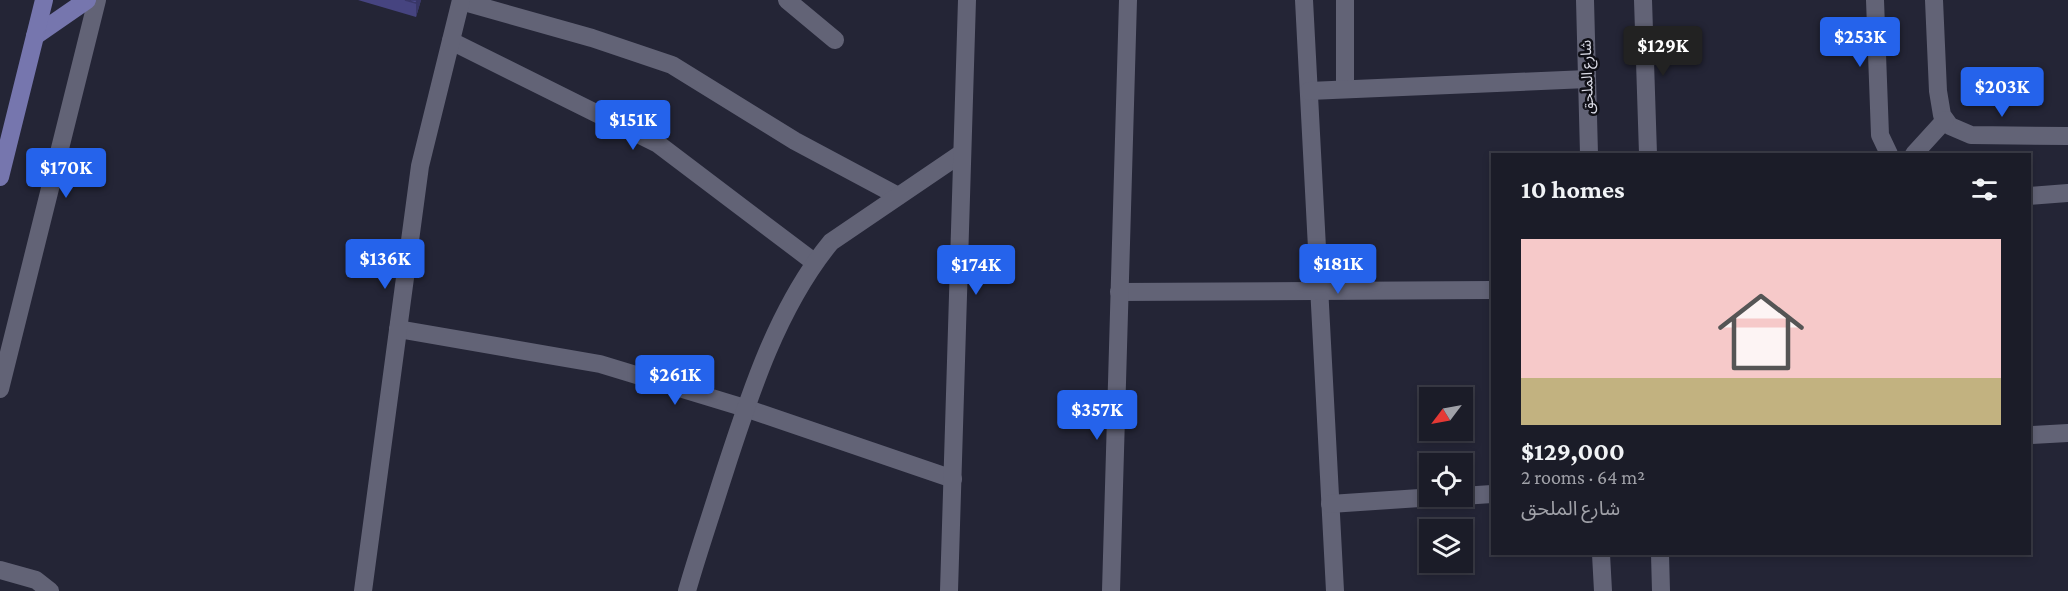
<!DOCTYPE html>
<meta charset="utf-8">
<style>
body{margin:0;font-family:"Crimson Pro","Noto Sans Arabic",serif;background:#282934;color:#f1f3f6;height:100vh;display:flex;flex-direction:column;font-size:22px;white-space:nowrap}
*{box-sizing:border-box;margin:0}
p{font-size:20px;color:#a0a1a8}
.icon{flex:none;width:33px;height:33px;fill:none;stroke:currentColor;stroke-width:2;stroke-linecap:round;stroke-linejoin:round}
.map{position:relative;flex:1;overflow:hidden}
.panel{position:absolute;left:1491px;top:153px;width:540px;height:402px;display:flex;flex-direction:column;background:#1b1c28;border-radius:0px;box-shadow:0 3px 9px #0003,0 0 0 2px #393a45}
.panel>*{flex:none}
.needle{width:39px;rotate:238deg}
.fabs{position:absolute;left:1419px;top:387px;display:grid;gap:12px}
.fabs a{display:grid;place-items:center;width:54px;height:54px;border-radius:0px;background:#1b1c28;box-shadow:0 3px 9px #0003,0 0 0 2px #393a45;font-size:30px}
.price{position:absolute;translate:-50% -51px;padding:0 14px;border-radius:6px;background:#2563eb;color:#fff;font-size:20px;line-height:39px;filter:drop-shadow(0 2px 3px #0008)}
.price::after{content:'';position:absolute;left:50%;top:36px;width:18px;height:14px;margin-left:-9px;background:inherit;clip-path:polygon(0 0,100% 0,50% 100%)}
.price.selected{background:#222;color:#fff}
ul{padding:0;list-style:none}
li{display:grid;align-content:center;gap:12px;height:318px;padding:0 30px}
li span{display:grid;place-items:center;height:186px;border-radius:0px;color:#555}
li>.icon{margin-inline-start:auto}
span .icon{width:108px;height:108px;fill:#fffc;stroke-width:1}
li b{font-size:26px}
h2{display:flex;justify-content:space-between;align-items:center;height:72px;padding:0 30px;font-size:26px}
.map>svg:first-child{display:block}
.lines{fill:none;stroke-linecap:round;stroke-linejoin:round}
.minor{stroke:#626376;stroke-width:18}
.tertiary{stroke:#626376;stroke-width:18}
.primary{stroke:#7676ae;stroke-width:18}
.wall{fill:#464480}
.shaded-wall{fill:#393768}
.building{fill:#514f95;stroke:#393768;stroke-width:1.5}
.labels{text-anchor:middle;dominant-baseline:central;stroke-width:5;stroke-linejoin:round;paint-order:stroke}
.street-label{font-size:15px;fill:#dbdce7;stroke:#0f0f16}
</style>
<div class="map">
<svg width="2068" height="591" viewBox="0 0 2068 591">
<rect width="100%" height="100%" fill="#242536"/>
<g class="lines">
<g class="minor">
<path d="M787,0L835,40"/>
<path d="M1304,0L1335,591"/>
<path d="M1875,0L1880,135L1889,154"/>
<path d="M1934,0L1938,91L1942,115L1950,126L1971,135L2068,136"/>
<path d="M461,1L592,38L672,65L795,141L898,196"/>
<path d="M451,41L658,144L814,262"/>
<path d="M1345,89V0"/>
<path d="M1309,91L1587,79"/>
<path d="M1914,154L1945,120"/>
<path d="M2030,196L2068,193"/>
<path d="M1119,292L1492,290"/>
<path d="M398,329L600,364L745,408L953,479"/>
<path d="M2030,435L2068,433"/>
<path d="M1462,496L1492,494"/>
<path d="M1330,504L1450,496"/>
<path d="M0,570L36,580L50,591"/>
<path d="M363,591L420,166L461,0"/>
<path d="M687,591C697,556 709,521 720,486C747,403 775,310 831,242L962,153"/>
<path d="M949,591L967,0"/>
<path d="M1111,591L1128,0"/>
</g>
<g class="tertiary">
<path d="M1585,0L1589,154"/>
<path d="M1643,0L1648,154"/>
<path d="M0,389L97,0"/>
<path d="M1601,554L1603,591"/>
<path d="M1660,554L1661,591"/>
</g>
<g class="primary">
<path d="M35,36L87,0"/>
<path d="M0,177L44,0"/>
</g>
</g>
<path class="wall" d="M358,0H421L416,17Z"/>
<path class="shaded-wall" d="M417,0H421L416,17V3Z"/>
<path class="building" d="M405,0H417L416,3Z"/>
<g class="labels">
<g class="street-label">
<text transform="translate(1587 77) rotate(-92)">شارع الملحق</text>
</g>
</g>
</svg>
<div class="fabs">
<a><svg class="needle" viewBox="-14 -14 28 28"><path d="M0-13l5 13h-10z" fill="#e53935"/><path d="M0 13l5-13h-10z" fill="#a0a1a8"/></svg></a>
<a><svg class="icon" aria-label="locate" viewBox="0 0 24 24"><circle cx="12" cy="12" r="6"/><path d="M12 2v4M12 18v4M2 12h4M18 12h4"/></svg></a>
<a><svg class="icon" aria-label="layers" viewBox="0 0 24 24"><path d="M12 4l9 5-9 5-9-5zM3 14l9 5 9-5"/></svg></a>
</div>
<b class="price" style="left:1860px;top:68px">$253K</b>
<b class="price selected" style="left:1663px;top:77px">$129K</b>
<b class="price" style="left:2002px;top:118px">$203K</b>
<b class="price" style="left:633px;top:151px">$151K</b>
<b class="price" style="left:66px;top:199px">$170K</b>
<b class="price" style="left:385px;top:290px">$136K</b>
<b class="price" style="left:1338px;top:295px">$181K</b>
<b class="price" style="left:976px;top:296px">$174K</b>
<b class="price" style="left:675px;top:406px">$261K</b>
<b class="price" style="left:1097px;top:441px">$357K</b>
<section class="panel">
<h2>10 homes<svg class="icon" aria-label="filters" viewBox="0 0 24 24"><path d="M4 7h16M4 17h16"/><circle cx="9" cy="7" r="2"/><circle cx="15" cy="17" r="2"/></svg></h2>
<ul>
<li><span style="background:linear-gradient(#f6c9c9 75%,#c2b280 0)"><svg class="icon" aria-label="home" viewBox="0 0 24 24"><path d="M3 11l9-7 9 7M6 9v11h12V9"/></svg></span><div><b>$129,000</b><p>2 rooms · 64 m²</p><p>شارع الملحق</p></div></li>
</ul>
</section>
</div>
